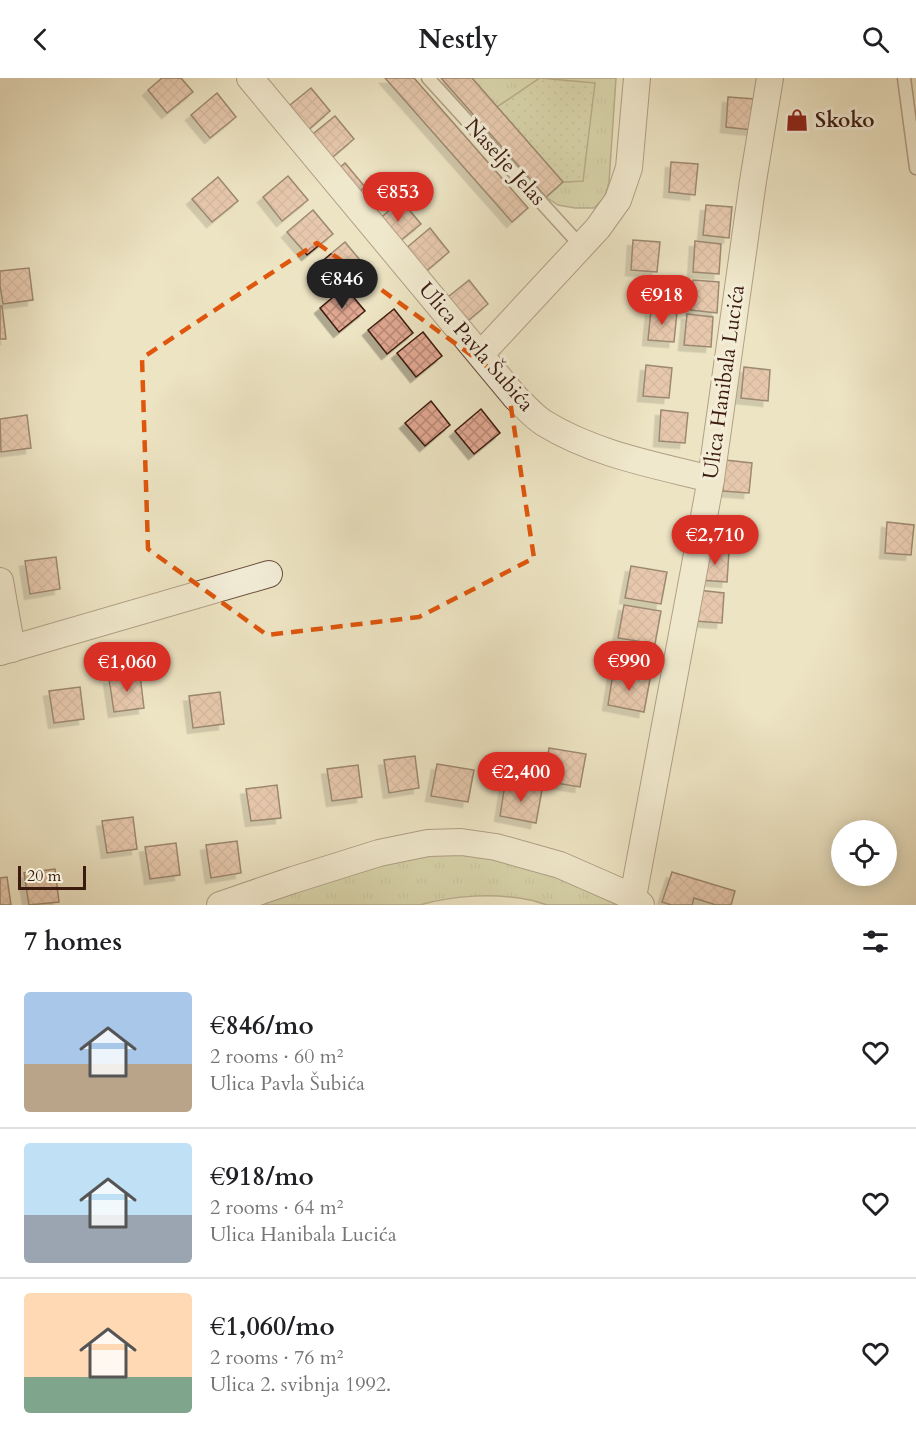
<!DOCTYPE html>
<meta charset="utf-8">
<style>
body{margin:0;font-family:Cardo,serif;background:#f2f2f2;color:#202124;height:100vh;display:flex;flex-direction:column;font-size:22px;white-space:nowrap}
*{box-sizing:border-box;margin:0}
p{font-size:20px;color:#757577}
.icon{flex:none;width:33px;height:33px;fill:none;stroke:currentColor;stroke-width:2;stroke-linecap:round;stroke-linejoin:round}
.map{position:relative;height:827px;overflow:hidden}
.side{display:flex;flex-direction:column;background:#fff;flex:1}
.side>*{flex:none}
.fabs{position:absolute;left:831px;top:742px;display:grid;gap:12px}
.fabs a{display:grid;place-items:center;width:66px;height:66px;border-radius:50%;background:#fff;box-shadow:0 3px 15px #0003;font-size:30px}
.scale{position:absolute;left:18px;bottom:15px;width:68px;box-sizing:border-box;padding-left:6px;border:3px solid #3c1b0f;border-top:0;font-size:16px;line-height:21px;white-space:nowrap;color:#3c1b0f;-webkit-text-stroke:4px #f3edd8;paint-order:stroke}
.price{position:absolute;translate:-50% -51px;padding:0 14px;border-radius:21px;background:#d93025;color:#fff;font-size:20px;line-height:39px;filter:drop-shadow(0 2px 3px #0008)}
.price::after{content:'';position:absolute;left:50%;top:36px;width:18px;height:14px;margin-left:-9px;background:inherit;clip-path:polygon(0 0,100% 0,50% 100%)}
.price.on{background:#222;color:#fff}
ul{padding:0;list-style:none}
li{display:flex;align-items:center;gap:18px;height:150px;padding:0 24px}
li+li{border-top:2px solid #e0e0e0}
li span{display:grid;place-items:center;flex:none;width:168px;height:120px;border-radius:6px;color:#555}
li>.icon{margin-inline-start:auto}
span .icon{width:72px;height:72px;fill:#fffc;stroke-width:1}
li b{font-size:26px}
h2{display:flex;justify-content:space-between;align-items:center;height:72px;padding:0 24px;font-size:26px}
header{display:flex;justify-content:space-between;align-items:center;height:78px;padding:0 24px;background:#fff;font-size:27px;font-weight:700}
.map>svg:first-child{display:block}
.grass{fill:url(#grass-tufts);stroke:#7e6e4f;stroke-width:1.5}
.park{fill:url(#park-dots);stroke:#7e6e4f;stroke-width:1.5}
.building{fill:url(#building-cross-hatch);stroke:#3c1b0f;stroke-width:1.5;filter:url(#shadow)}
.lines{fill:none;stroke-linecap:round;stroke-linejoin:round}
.service-casing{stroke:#684d3c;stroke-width:15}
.minor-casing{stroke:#684d3c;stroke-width:28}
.service{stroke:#f3edd8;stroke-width:12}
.minor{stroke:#f3edd8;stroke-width:26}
.marked{fill:none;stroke:#df560c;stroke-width:4.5;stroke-dasharray:12 8;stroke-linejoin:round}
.labels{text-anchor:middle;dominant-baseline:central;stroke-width:6;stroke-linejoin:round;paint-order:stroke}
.poi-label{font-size:21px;font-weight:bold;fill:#3c1b0f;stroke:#f3edd8;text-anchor:start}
.street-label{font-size:21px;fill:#3c1b0f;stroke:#f3edd8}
</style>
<header><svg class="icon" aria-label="back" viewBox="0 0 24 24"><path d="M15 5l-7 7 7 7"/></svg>Nestly<svg class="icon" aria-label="search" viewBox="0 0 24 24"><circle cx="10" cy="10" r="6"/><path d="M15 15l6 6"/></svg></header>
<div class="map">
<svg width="916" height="827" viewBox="0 0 916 827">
<defs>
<pattern id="grass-tufts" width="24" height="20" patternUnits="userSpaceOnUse" patternTransform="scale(1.5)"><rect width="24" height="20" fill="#bfc28f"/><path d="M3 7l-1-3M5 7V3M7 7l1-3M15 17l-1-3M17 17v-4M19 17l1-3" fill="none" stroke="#a5a67a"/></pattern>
<pattern id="park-dots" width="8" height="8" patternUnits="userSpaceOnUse" patternTransform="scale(1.5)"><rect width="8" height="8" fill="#bfc28f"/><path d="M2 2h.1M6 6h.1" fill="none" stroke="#a5a67a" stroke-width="1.8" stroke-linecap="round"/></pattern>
<pattern id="building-cross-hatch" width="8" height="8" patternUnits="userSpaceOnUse" patternTransform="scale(1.5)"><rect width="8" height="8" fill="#e0a791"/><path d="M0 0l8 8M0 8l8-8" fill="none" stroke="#b78775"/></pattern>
<filter id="shadow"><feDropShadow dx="-5.5" dy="5.5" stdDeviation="0" flood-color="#0004"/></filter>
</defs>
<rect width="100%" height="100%" fill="#ede4c3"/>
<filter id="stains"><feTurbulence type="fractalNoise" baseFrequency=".00333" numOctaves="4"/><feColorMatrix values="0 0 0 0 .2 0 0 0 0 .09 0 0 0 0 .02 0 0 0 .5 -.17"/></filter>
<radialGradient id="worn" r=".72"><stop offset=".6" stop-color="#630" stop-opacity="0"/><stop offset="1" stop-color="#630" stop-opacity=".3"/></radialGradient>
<g class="grass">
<path d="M472,0H616L609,104L605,119L594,130H575L558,127L546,119L563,104L583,103L540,0L497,29Z"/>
<path d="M414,776L484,777L573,801L617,827C595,827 571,827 548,827C542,826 536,823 530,822C495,815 454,817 420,827H249Z"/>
</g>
<path class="park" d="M540,0L595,5L583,103L563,104L497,29Z"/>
<g class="building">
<path d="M162,0H181L193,14L167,35L148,12Z"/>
<path d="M385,0H414L528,130L512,144Z"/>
<path d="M441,0H472L563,104L546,119Z"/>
<path d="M311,10L330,33L305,55L285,31Z"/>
<path d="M217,15L236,39L210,60L191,37Z"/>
<path d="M728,19L755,21L752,52L726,49Z"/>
<path d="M335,38L354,61L328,83L309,59Z"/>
<path d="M671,84L698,86L695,117L669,114Z"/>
<path d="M345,85L365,109L353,119L333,95Z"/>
<path d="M288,98L308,122L282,143L263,119Z"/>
<path d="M218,99L238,123L212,144L192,121Z"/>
<path d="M401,122L421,146L395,167L376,144Z"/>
<path d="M706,127L732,129L729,160L703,157Z"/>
<path d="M313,132L333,156L307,177L287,154Z"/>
<path d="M430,150L449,174L424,195L404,172Z"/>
<path d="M633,162L660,164L657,194L631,192Z"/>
<path d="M695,163L721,166L719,196L693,194Z"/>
<path d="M345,164L365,188L339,209L320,185Z"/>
<path d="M29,190L33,222L3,226L0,207V193Z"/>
<path d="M469,202L488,226L463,247L443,223Z"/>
<path d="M693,202L719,204L717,235L691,232Z"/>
<path d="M345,209L365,233L339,254L320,230Z"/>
<path d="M0,228H2L6,261H0Z"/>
<path d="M394,231L413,255L387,276L368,252Z"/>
<path d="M651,232L677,234L674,264L648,262Z"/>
<path d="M687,236L713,239L711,269L684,267Z"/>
<path d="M423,254L442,278L416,299L397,275Z"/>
<path d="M646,287L672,290L669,320L643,318Z"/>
<path d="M744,289L770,292L768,323L741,320Z"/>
<path d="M431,323L450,347L425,368L405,345Z"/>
<path d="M481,331L500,355L474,376L455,353Z"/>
<path d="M661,332L688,335L685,365L659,363Z"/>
<path d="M27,337L31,370L1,374L0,341Z"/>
<path d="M725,382L752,385L749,415L723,413Z"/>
<path d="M887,444L914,447L911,477L885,475Z"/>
<path d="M703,471L729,473L727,504L700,502Z"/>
<path d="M56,479L60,511L30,516L25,483Z"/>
<path d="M631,488L667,494L661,526L625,520Z"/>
<path d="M698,512L724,515L722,545L695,543Z"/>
<path d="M624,527L661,533L655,566L618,560Z"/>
<path d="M613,595L650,601L644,634L608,627Z"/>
<path d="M140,597L144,630L114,634L109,601Z"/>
<path d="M80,609L84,641L54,645L49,613Z"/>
<path d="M220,614L224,646L193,650L189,618Z"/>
<path d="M549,670L586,676L580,709L543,703Z"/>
<path d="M415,678L419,710L389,715L384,682Z"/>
<path d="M437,686L474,692L468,724L431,718Z"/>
<path d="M358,687L362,719L332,723L327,691Z"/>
<path d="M505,706L542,712L536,745L500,738Z"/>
<path d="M277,707L281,740L251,743L246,711Z"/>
<path d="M133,739L137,771L107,775L102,743Z"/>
<path d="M237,763L241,795L211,800L206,767Z"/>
<path d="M176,765L180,797L150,801L145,769Z"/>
<path d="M55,791L59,824L29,827L24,795Z"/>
<path d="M672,794L735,813L731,827H716L694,820L692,827H671L662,824Z"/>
<path d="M7,799L11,827H0V800Z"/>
</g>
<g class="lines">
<g class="service-casing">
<g id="service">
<path d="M428,0L581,168"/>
<path d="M904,0L916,90"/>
</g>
</g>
<g class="minor-casing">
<g id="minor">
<path d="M250,0L516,320C525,328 534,339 544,345C594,376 655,387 711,401"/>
<path d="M481,276L598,150L618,122L629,90L637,0"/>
<path d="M0,503L12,571"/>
<path d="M0,574L269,496"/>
<path d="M633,819L711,401L753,103L770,0"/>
<path d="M220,827L293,802L379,775L428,765L461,764L496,769L560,787L633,819L641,827"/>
</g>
</g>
<use href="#service" class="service"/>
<use href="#minor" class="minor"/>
</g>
<path d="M0 0H916V827H0ZM317,165L507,303L534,480L419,539L267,557L148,471L142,280Z" fill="#ede4c3" fill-opacity=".55" fill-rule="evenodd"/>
<path class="marked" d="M317,165L507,303L534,480L419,539L267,557L148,471L142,280Z"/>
<defs>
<g id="shop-bare" transform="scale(1.8)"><path d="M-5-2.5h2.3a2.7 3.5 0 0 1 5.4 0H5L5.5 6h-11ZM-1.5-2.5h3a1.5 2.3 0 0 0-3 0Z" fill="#8f2418" stroke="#f3edd8" stroke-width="2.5" paint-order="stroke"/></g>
</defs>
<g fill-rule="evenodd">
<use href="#shop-bare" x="797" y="42"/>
</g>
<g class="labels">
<g class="poi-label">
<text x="815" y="42">Skoko</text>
</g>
<g class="street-label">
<text transform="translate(505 84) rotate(48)">Naselje Jelas</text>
<text transform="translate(476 269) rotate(49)">Ulica Pavla Šubića</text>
<text transform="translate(724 304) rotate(-82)">Ulica Hanibala Lucića</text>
</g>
</g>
<rect width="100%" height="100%" filter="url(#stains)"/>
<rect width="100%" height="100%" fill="url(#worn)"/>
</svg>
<div class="fabs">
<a><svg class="icon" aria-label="locate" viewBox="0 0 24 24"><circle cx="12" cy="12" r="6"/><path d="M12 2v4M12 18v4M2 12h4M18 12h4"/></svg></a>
</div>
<div class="scale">20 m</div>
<b class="price" style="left:398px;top:145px">€853</b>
<b class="price on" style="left:342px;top:232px">€846</b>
<b class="price" style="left:662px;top:248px">€918</b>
<b class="price" style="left:715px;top:488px">€2,710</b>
<b class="price" style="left:629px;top:614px">€990</b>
<b class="price" style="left:127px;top:615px">€1,060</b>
<b class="price" style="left:521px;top:725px">€2,400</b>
</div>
<section class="side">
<h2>7 homes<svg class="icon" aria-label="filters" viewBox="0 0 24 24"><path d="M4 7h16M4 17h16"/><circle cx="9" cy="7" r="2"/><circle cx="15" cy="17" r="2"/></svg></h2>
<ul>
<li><span style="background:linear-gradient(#a9c7e8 60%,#b9a48a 0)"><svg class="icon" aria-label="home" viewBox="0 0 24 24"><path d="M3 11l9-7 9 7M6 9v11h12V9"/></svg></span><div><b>€846/mo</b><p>2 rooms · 60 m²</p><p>Ulica Pavla Šubića</p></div><svg class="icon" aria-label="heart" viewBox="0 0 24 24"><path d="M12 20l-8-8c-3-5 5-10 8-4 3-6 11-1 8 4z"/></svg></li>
<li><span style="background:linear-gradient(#bfe0f5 60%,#9aa5b1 0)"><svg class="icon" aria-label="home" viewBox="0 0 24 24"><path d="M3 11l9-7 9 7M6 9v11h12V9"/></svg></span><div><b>€918/mo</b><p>2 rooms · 64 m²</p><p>Ulica Hanibala Lucića</p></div><svg class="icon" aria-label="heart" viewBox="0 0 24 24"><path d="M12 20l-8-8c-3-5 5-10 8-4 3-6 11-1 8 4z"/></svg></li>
<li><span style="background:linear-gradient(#ffd9b3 70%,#7fa58c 0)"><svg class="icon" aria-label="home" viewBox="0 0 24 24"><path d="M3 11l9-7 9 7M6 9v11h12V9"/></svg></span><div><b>€1,060/mo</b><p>2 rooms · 76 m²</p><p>Ulica 2. svibnja 1992.</p></div><svg class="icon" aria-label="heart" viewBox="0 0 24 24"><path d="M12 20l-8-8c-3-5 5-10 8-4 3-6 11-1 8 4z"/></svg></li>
</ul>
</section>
